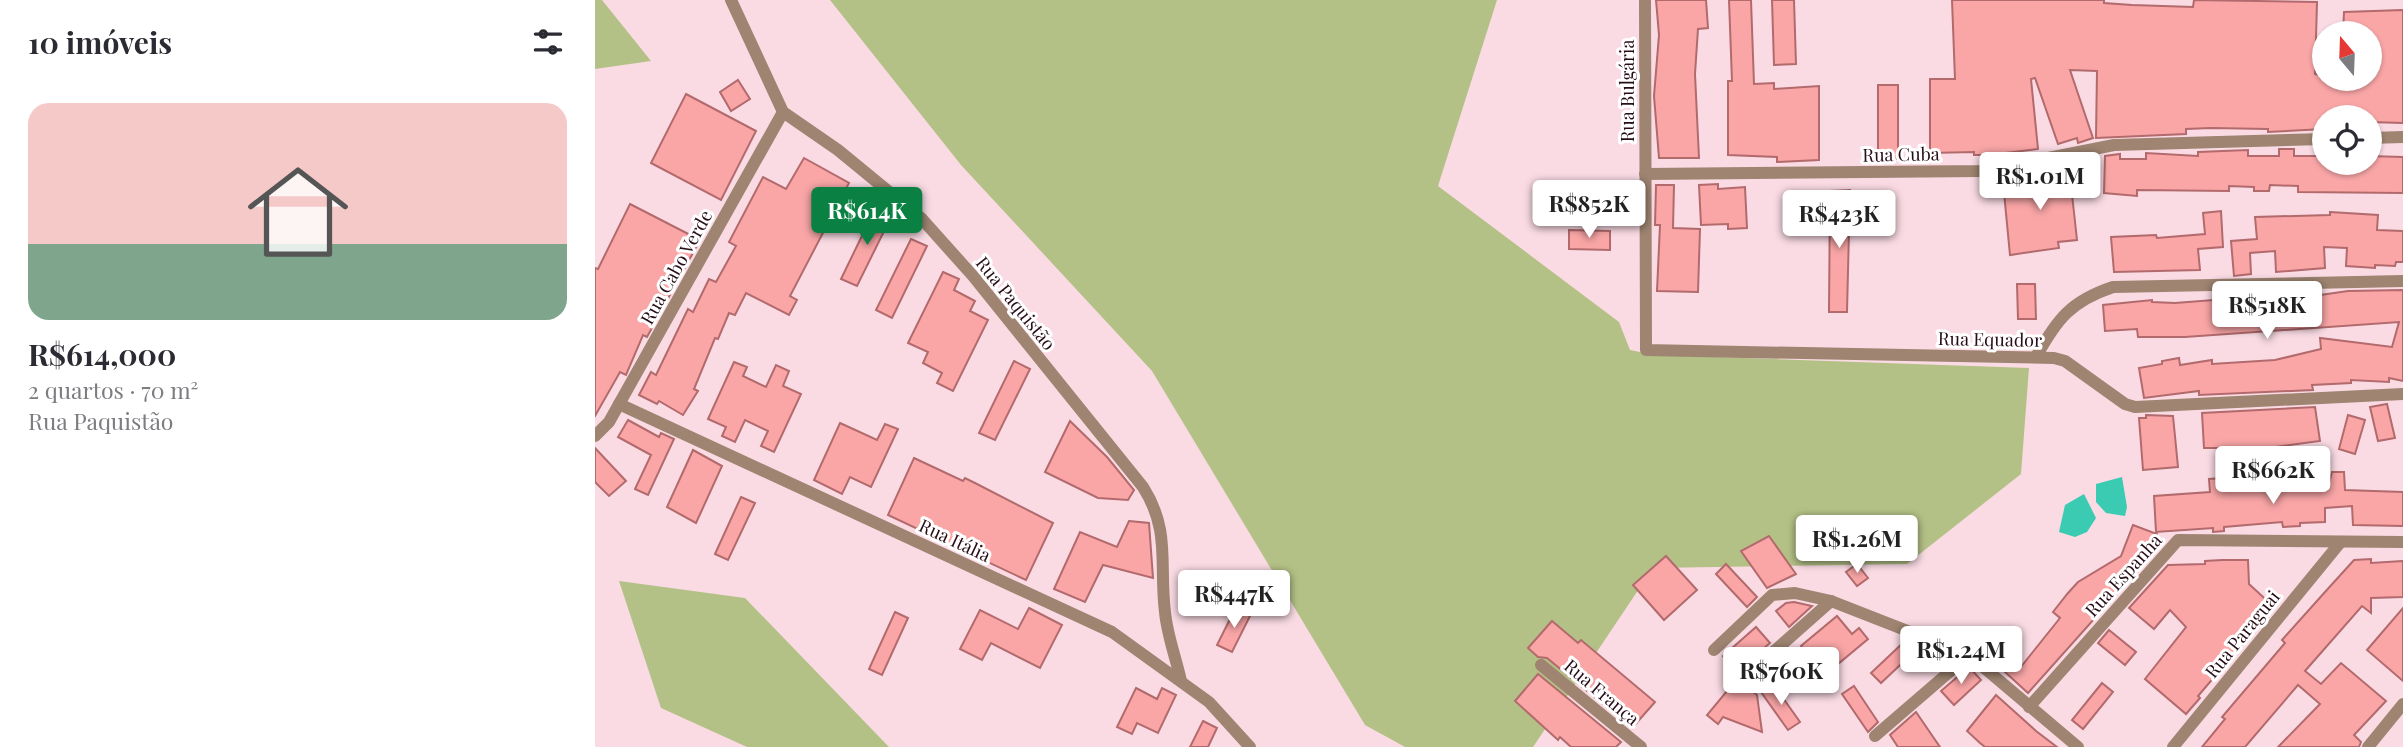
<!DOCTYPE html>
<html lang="pt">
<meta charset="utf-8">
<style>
body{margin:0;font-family:"Playfair Display",serif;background:#f7f7f7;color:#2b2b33;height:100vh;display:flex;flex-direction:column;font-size:26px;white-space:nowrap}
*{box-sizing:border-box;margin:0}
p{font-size:23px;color:#7c7c81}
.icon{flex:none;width:38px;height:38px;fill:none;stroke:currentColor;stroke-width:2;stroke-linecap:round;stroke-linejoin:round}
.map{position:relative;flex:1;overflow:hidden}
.drawer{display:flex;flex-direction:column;background:#fff;width:595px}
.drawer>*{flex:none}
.needle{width:46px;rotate:341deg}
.fabs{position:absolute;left:1717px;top:21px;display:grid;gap:14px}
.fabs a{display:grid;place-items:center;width:70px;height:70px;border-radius:50%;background:#fff;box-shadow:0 2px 5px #0004;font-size:35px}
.price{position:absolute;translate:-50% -60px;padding:0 16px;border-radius:7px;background:#fff;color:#222;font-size:23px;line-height:46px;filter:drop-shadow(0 2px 4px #0008)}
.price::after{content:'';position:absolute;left:50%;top:42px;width:21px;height:16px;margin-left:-10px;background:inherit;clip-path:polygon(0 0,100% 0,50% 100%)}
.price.selected{background:#0b8043;color:#fff}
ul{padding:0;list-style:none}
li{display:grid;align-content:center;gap:14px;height:371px;padding:0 28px}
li+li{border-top:2px solid #e1e1e2}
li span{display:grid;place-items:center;height:217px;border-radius:21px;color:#555}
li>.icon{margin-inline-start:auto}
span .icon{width:126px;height:126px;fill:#fffc;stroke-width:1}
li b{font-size:30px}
h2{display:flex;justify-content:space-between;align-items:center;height:84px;padding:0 28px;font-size:30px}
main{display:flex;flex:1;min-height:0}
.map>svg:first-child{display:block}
.green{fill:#b4c186}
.water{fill:#3bcbb2}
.building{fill:#faa6a7;stroke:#b26a6c;stroke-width:2}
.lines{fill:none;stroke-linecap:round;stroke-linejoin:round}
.street{stroke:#9e8471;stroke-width:12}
.labels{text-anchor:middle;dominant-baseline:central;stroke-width:6;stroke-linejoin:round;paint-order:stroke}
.street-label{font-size:18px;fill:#270d17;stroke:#fff}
</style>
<main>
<section class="drawer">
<h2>10 imóveis<svg class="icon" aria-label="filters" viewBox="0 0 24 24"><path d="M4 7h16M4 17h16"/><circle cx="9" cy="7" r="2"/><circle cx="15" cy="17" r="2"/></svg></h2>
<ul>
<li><span style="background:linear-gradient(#f6c9c9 65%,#7fa58c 0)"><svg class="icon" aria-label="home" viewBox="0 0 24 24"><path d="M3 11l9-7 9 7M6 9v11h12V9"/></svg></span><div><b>R$614,000</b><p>2 quartos · 70 m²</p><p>Rua Paquistão</p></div></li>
</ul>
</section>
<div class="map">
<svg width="1808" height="747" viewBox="0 0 1808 747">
<rect width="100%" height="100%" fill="#fadbe4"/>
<g class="green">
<path d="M0,0H7L56,61L0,69Z"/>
<path d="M235,0H902L843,186L1024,322L1035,350L1060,355L1434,368L1426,474L1312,564L1058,568L938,747H810L770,725L557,371L366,165Z"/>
<path d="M24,581L150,598L294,747H152L66,708Z"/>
</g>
<g class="water">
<path d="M1527,477L1532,507L1530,516L1511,513L1501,502V484Z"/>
<path d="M1489,494L1501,518L1492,532L1480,537L1464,532L1470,505Z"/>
</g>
<g class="building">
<path d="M1061,0H1111L1113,28L1103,29L1100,74L1104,158H1064L1059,96L1064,35Z"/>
<path d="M1134,0H1156L1159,84L1179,83V89L1224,86V160L1182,162V157L1133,155V81H1137Z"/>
<path d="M1177,0H1199L1201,64L1179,65Z"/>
<path d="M1357,0H1509V3L1537,5L1598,7L1599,0L1722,2L1720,74L1729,76V79H1774V33H1748L1749,12L1808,10V123L1774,122V117H1729V129L1673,132V129L1616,128L1591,129V134L1501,138L1502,71L1475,70L1498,138L1483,143L1482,138L1463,144L1440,78L1436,79L1443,149L1394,155H1379V152L1335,153V79H1360Z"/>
<path d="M143,80L155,99L136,111L125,92Z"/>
<rect x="1283" y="85" width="20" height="74"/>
<path d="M91,94L161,131L126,200L56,163Z"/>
<path d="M1684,149H1699V156H1729V163H1774V156L1808,157V193L1703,192V186L1675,185L1674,191H1659V187L1634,186V191L1542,190V196L1509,193L1510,156L1525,154V159H1551V153L1603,156V152L1653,150V156H1684Z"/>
<path d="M209,158L254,183L195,296L202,300L194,315L151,293L140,315L134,313L123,339L120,338L99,389L103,391L88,415L64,401L62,404L44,395L56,372L61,375L93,309L98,312L114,279L121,282L141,246L134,242L168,177L191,189Z"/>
<path d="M1474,167L1482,240L1463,242L1464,248L1415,255L1408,182L1459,175V169Z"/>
<path d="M1123,184V189L1150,187L1152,228L1133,229V224L1106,225L1104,185Z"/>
<path d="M1061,185H1079L1078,228L1105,229L1103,292L1062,291L1065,225H1060Z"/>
<path d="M1255,190L1252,312H1234L1235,191Z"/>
<path d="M35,204L105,240L52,337L48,335L31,375L25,372L0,416V268L3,269Z"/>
<path d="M281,207L297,215L262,286L246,279Z"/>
<path d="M1626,211L1628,247L1603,249L1605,270L1519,272L1516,237L1561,235L1562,238L1610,234L1608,213Z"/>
<path d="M1735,212L1783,215L1782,230L1808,231V262H1801L1800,266L1780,265V268L1751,266L1752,248L1729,247L1730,268L1681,272L1680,251L1655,253L1656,274L1639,276L1636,241L1662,239L1660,217L1735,215Z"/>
<path d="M974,230L1015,231V250L974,249Z"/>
<path d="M316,239L332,246L297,318L281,310Z"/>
<path d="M348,272L364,279L359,290L380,301L375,311L393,320L358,391L342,383L347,373L328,363L333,352L313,343Z"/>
<path d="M1422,284H1440L1441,319H1423Z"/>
<path d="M1808,290V381L1794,378V382L1756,380V383L1717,385L1718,390L1604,395V391L1549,398L1544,368L1567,364V361L1584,358L1585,365L1617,360V364L1680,360L1726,349L1725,338L1797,347L1804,322L1590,337H1543L1542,329L1510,331L1508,305L1557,300V302L1580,303L1697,294H1718V296L1753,291Z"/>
<path d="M419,361L435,369L400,440L384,433Z"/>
<path d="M139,362L152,367L148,376L171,387L181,365L194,371L188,386L206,394L179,452L166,446L173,431L150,420L140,442L127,436L131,427L113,419Z"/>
<path d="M1792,404L1800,438L1783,441L1775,407Z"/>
<path d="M1720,407L1725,441L1673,448H1609L1607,413Z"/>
<path d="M1551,415L1578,416L1583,467L1548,470L1544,418H1551Z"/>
<path d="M1753,415L1770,420L1760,454L1744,449Z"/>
<path d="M33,420L64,437L66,433L79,439L53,495L40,489L56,455L23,437Z"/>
<path d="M475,421L512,457L539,490L533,500L503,498L450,472Z"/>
<path d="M245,423L282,440L290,424L303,429L276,487L255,477L247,494L219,480Z"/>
<path d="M0,448L31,481L14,496L0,482Z"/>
<path d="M98,450L127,466L101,523L72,507Z"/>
<path d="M319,458L368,481L370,478L380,483L458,523L431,580L293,515Z"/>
<path d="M1737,472H1749L1750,490L1808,492V526L1758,525L1757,506L1730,508V522L1705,523V526L1688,527L1687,522L1629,527V531L1618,532V528L1561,532L1559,496L1615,492L1614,479L1627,478L1660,480V489L1678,488V492L1731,486L1732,491Z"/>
<path d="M146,497L160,503L133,560L120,554Z"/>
<path d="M534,521L554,523L558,578L508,565L490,602L459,589L485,532L522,547Z"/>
<path d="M1538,525L1562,534L1556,552L1558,553L1433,693L1398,661L1408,651L1425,668L1465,618L1458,612L1473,593L1483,582L1526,556Z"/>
<path d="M1174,536L1201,574L1172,588L1146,551Z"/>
<path d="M1071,556L1102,590L1069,620L1038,585Z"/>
<path d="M1776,559V563L1808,561V597L1776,598V613L1767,606L1710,671L1726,684L1746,663L1791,701L1759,735L1766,742L1764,747H1683L1725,704L1703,685L1650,747H1607L1630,719L1627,717L1690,643L1687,640L1730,592L1759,560Z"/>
<path d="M1627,560H1653L1654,584L1679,607L1603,696L1605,698L1591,714L1550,679L1591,627L1575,610L1559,629L1534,608L1573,565L1610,564V561Z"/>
<path d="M1131,564L1162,597L1152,607L1121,574Z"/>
<path d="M1262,564L1273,578L1262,586L1251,572Z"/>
<path d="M1199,602L1217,606L1194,627L1181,611L1191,603Z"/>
<path d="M641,607L656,614L637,652L622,645Z"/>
<path d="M434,608L467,625L445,668L396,643L387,660L365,649L385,610L423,629Z"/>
<path d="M1808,608V681L1772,650Z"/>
<path d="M300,612L313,618L287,675L274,669Z"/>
<path d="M1242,616L1257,634L1264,628L1273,639L1237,669L1222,651L1215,657L1206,646Z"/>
<path d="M957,621L983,643L986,640L1060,702L1037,728L952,658L943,657L933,648Z"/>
<path d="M1161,627L1175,643L1152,663L1144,676L1128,656Z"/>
<path d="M1514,630L1541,652L1530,665L1503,643Z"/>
<path d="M1310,641L1320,651L1286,683L1276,673Z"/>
<path d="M1374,667L1386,680L1359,705L1346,691Z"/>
<path d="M943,674L1026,742L1021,747H976L965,737L963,740L920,701Z"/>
<path d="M1142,679L1162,695L1167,732L1128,717L1123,724L1112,715Z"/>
<path d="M1507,683L1518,692L1488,729L1477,720Z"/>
<path d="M1178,684L1205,722L1193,730L1166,692Z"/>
<path d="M1259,686L1283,722L1273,732L1247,694Z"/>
<path d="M541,688L562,699L567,688L581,695L563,733L542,723L537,734L522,727Z"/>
<path d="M1401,695L1441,731L1462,747H1390L1385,743L1372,731Z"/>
<path d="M1321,712L1345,747H1303L1295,735Z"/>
<path d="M608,721L622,728L613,747H595Z"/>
</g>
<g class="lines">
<g class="street">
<path d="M136,0L188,112L243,150L327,219L378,276L548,487C576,531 564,565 570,612C572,635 581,658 586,681"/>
<path d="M1050,0L1051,350L1459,358L1470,361L1530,404L1540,407L1808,394"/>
<path d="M1774,138L1808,137"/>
<path d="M1050,174L1387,171L1519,145L1729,139"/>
<path d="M1441,357C1462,319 1476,301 1518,287L1808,281"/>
<path d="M24,404L517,632L614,702L655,747"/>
<path d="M0,436L14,422L188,112"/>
<path d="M1119,650L1177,595L1200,593L1236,601L1374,655L1483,747"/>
<path d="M946,665L1046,747"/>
<path d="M1158,670L1236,601"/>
<path d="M1434,707L1583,540L1808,542"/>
<path d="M1280,736L1374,655"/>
<path d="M1578,747L1744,544"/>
<path d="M1773,747L1808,704"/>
</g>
</g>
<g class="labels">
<g class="street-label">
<text transform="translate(1032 91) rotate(-90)">Rua Bulgária</text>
<text transform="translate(1306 154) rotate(-1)">Rua Cuba</text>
<text transform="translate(81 267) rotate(-61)">Rua Cabo Verde</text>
<text transform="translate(421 303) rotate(51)">Rua Paquistão</text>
<text transform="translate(1395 339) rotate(1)">Rua Equador</text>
<text transform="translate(360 540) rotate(25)">Rua Itália</text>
<text transform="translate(1528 575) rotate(-48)">Rua Espanha</text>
<text transform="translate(1647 634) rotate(-51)">Rua Paraguai</text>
<text transform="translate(1007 692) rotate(40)">Rua França</text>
</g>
</g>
</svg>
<div class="fabs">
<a><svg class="needle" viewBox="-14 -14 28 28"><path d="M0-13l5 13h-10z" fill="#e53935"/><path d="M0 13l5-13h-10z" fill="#7c7c81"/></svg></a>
<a><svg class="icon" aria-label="locate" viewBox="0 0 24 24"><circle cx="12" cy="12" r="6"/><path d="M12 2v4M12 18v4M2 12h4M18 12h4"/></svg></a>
</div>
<b class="price" style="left:1445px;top:212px">R$1.01M</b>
<b class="price" style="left:994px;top:240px">R$852K</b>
<b class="price selected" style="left:272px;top:247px">R$614K</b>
<b class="price" style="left:1244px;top:250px">R$423K</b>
<b class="price" style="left:1672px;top:341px">R$518K</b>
<b class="price" style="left:1678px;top:506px">R$662K</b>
<b class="price" style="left:1262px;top:575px">R$1.26M</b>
<b class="price" style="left:639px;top:630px">R$447K</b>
<b class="price" style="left:1366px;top:686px">R$1.24M</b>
<b class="price" style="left:1186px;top:707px">R$760K</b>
</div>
</main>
